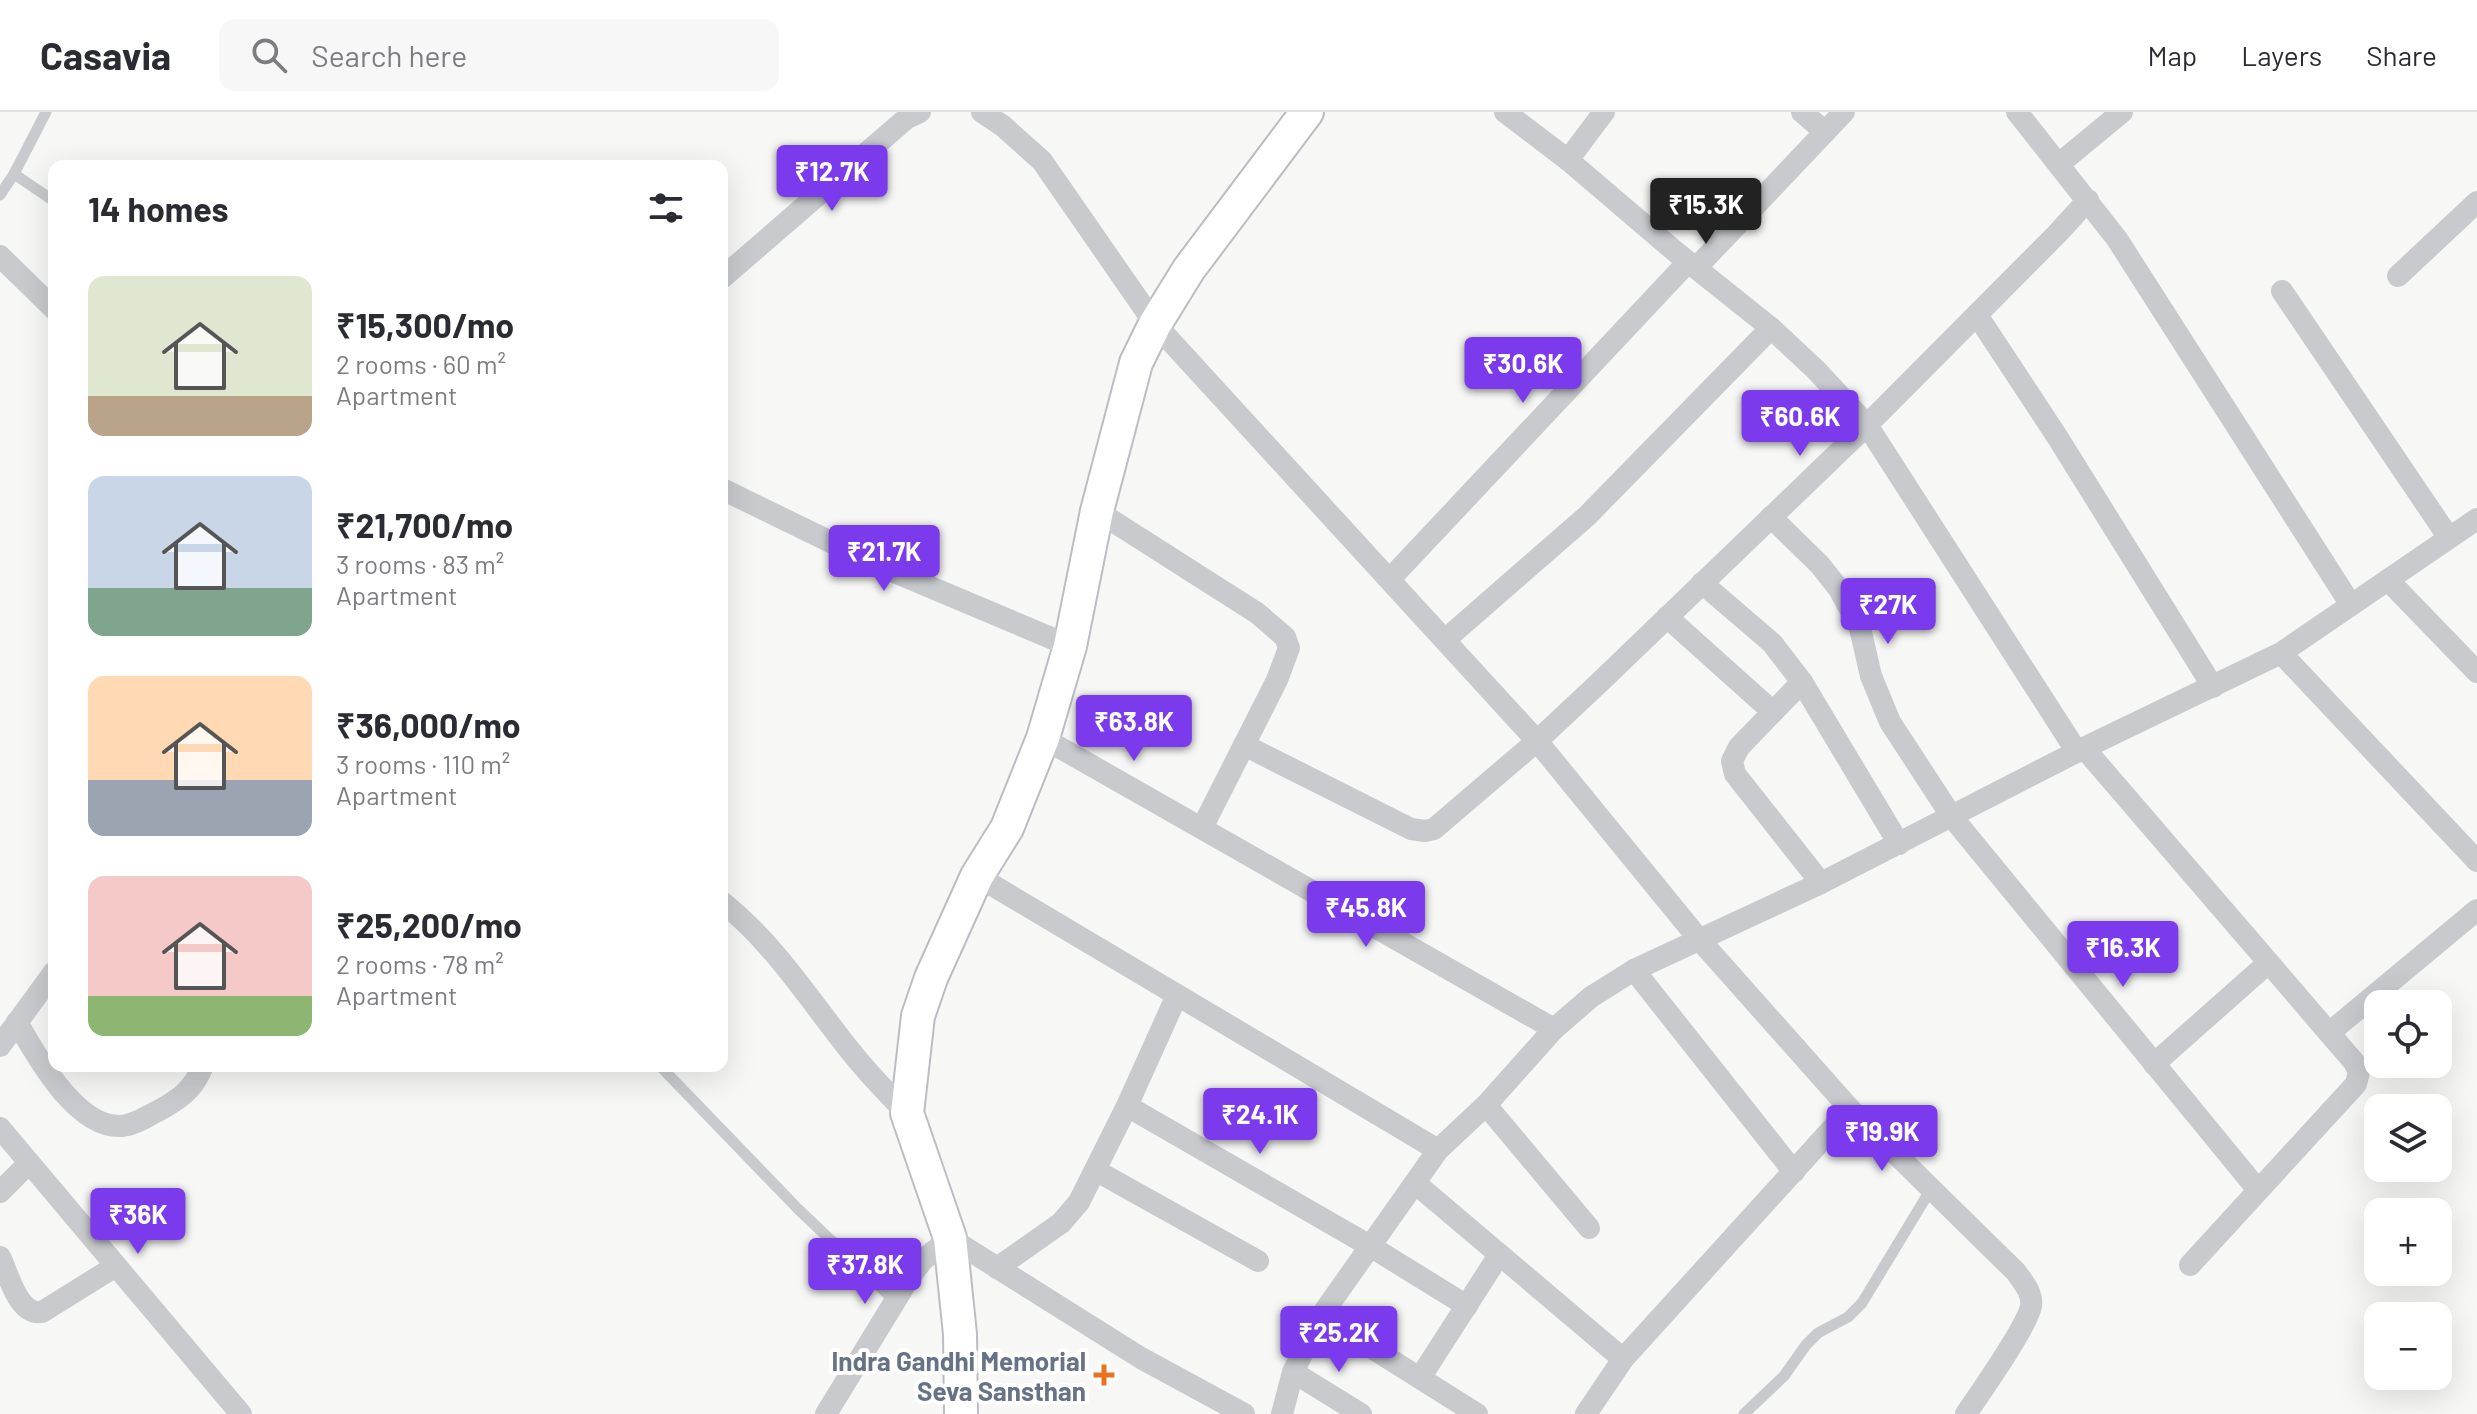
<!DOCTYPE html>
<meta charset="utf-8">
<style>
body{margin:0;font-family:Barlow,sans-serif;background:#f7f7f7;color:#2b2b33;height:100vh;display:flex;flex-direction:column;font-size:30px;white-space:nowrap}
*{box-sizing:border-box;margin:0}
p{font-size:26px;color:#7c7c81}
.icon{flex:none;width:44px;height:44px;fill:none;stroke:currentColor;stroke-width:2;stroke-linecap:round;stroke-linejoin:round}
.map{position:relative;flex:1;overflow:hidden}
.details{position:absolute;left:48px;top:48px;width:680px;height:912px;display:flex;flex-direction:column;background:#fff;border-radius:16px;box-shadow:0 8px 32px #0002}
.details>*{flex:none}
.fabs{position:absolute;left:2364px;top:878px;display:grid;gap:16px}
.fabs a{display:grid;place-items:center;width:88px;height:88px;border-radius:16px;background:#fff;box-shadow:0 8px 32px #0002;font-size:40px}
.price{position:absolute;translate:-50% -68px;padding:0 18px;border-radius:8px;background:#7c3aed;color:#fff;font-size:26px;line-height:52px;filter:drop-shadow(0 2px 4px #0008)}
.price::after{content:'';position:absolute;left:50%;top:48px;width:24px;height:18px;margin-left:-12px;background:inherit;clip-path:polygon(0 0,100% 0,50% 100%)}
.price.on{background:#222;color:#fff}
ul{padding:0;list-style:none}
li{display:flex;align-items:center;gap:24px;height:200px;padding:0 40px}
li span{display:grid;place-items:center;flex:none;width:224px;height:160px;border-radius:16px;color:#555}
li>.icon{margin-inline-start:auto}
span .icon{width:96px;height:96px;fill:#fffc;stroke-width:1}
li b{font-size:34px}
h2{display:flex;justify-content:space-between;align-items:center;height:96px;padding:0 40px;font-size:34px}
header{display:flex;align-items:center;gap:48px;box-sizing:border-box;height:112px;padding:0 40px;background:#fff;border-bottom:2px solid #e1e1e2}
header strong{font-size:38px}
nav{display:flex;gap:44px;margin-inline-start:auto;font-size:28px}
.search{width:560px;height:72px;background:#f7f7f7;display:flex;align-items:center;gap:20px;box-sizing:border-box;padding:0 28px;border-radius:16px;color:#7c7c81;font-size:30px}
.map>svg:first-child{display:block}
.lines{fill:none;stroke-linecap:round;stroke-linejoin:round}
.secondary-casing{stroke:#babdc3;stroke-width:36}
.lane{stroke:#c8cace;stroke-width:11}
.street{stroke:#c8cace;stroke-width:22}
.secondary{stroke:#fff;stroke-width:32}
.poi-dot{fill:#e97123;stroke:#fff;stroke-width:3}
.labels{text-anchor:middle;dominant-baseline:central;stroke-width:8;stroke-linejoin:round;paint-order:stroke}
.poi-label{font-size:26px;font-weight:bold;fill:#667387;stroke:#fff;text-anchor:end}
</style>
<header>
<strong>Casavia</strong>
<div class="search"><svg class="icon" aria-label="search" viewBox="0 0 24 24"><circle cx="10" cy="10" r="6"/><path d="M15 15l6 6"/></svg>Search here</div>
<nav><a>Map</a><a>Layers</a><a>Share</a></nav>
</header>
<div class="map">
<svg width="2477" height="1302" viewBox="0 0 2477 1302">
<rect width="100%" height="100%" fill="#f7f8f5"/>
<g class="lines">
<g class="secondary-casing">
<path id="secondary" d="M961,1302L960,1222L950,1126L907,1001L918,904L931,866L977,764L1007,716L1043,626L1070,534L1097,399L1136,251L1155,212L1189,157L1307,0"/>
</g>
<g class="lane">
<path d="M14,62L54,89"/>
<path d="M0,83L14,62L46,0"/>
<path d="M660,954L798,1097L895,1189"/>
<path d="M1744,1302L1784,1264L1806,1233L1818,1221L1848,1205L1862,1191L1931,1077"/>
</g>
<g class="street">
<path d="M982,0L1003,14L1042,49L1155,212L1537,629L1698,826L1850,997L2016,1160C2023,1170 2033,1181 2031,1194C2027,1215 1980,1281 1966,1302"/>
<path d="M1505,0L1568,48L1677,141L1771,216L1816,258L1867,313L2077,640"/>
<path d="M1802,0L1825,20"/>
<path d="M2017,0L2117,127L2351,493"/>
<path d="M1568,48L1604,0"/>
<path d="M2059,52L2122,0"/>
<path d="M0,144L54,197"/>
<path d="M1696,156L1844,0"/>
<path d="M2398,164L2477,90"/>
<path d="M722,166L907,6L920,0"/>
<path d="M2282,179L2449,426"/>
<path d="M1977,203L2058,326L2213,575"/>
<path d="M722,377L878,453L1070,534"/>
<path d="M1097,399L1257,501L1285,525L1289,536L1277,568L1202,716"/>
<path d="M1771,405L1820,453L1839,477L1860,516L1871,564L1890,610L1952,705L2258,1078"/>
<path d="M1390,467L1688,150"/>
<path d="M2388,468L2477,560"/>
<path d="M1702,471L1772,531L1802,570L1899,732"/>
<path d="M1667,505L1773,600"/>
<path d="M1446,527L1587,404L1771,216"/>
<path d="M2281,541L2477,749"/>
<path d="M1802,570L1739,635L1732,649L1735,662L1821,771"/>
<path d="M1043,626L1554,917"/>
<path d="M1244,633L1411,717L1425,719L1434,717L1537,629L1599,571L1867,313L2057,122L2088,88"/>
<path d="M2084,636L2354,950L2359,960L2356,972L2190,1153"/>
<path d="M977,764L1438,1038"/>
<path d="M722,790C775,832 810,889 852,941C869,962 888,982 907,1001"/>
<path d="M1634,858L1794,1060"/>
<path d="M17,910C36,943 76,1017 122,1014C134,1013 146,1005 156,1000C179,988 193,978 203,954"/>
<path d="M2329,921L2477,798"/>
<path d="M0,934L54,860"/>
<path d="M2154,952L2268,851"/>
<path d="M1486,993L1589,1116"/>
<path d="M1127,994L1370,1134L1467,1194"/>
<path d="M0,1016L241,1302"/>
<path d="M1095,1058L1258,1149"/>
<path d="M1415,1071L1623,1247"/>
<path d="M0,1080L29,1051"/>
<path d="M0,1145C9,1163 18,1204 42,1200L116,1154"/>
<path d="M997,1156L1061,1111L1079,1090L1127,994L1177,883"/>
<path d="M1321,1204L1477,1302"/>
<path d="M1293,1260L1361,1302"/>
<path d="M1420,1266L1499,1143"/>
<path d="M826,1302L911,1163L923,1148L950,1126L1141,1246L1244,1302"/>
<path d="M1282,1302L1293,1260L1321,1204L1438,1038L1486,993L1554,917L1591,885L1634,858L1821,771L2084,636L2281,541L2477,407"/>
<path d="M1586,1302L1623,1247L1850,997"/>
</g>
<use href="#secondary" class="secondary"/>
</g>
<path class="poi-dot" d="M1100 1251h8v8h8v8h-8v8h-8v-8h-8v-8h8z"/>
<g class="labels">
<g class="poi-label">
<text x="1086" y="1248">Indra Gandhi Memorial<tspan x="1086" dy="30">Seva Sansthan</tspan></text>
</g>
</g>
</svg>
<div class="fabs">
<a><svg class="icon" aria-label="locate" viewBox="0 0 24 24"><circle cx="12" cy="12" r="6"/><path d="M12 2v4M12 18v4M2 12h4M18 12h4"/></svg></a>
<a><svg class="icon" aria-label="layers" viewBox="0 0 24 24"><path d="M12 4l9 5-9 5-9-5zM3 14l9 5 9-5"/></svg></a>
<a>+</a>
<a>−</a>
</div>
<b class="price" style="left:832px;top:101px">₹12.7K</b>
<b class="price on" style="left:1706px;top:134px">₹15.3K</b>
<b class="price" style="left:1523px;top:293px">₹30.6K</b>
<b class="price" style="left:1800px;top:346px">₹60.6K</b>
<b class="price" style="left:884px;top:481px">₹21.7K</b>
<b class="price" style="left:1888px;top:534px">₹27K</b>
<b class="price" style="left:1134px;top:651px">₹63.8K</b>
<b class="price" style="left:1366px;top:837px">₹45.8K</b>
<b class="price" style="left:2123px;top:877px">₹16.3K</b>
<b class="price" style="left:1260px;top:1044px">₹24.1K</b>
<b class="price" style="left:1882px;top:1061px">₹19.9K</b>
<b class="price" style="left:138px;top:1144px">₹36K</b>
<b class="price" style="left:865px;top:1194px">₹37.8K</b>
<b class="price" style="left:1339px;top:1262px">₹25.2K</b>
<section class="details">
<h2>14 homes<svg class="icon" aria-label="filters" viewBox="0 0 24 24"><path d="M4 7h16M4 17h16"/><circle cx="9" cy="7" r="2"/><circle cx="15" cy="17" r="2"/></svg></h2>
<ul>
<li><span style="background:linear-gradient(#dfe7d0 75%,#b9a48a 0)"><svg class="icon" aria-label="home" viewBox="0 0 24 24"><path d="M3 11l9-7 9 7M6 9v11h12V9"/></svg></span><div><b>₹15,300/mo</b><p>2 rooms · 60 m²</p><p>Apartment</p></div></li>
<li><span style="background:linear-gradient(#c9d6e8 70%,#7fa58c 0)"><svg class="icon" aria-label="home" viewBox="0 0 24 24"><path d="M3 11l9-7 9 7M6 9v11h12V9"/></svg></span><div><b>₹21,700/mo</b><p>3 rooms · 83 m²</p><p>Apartment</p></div></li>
<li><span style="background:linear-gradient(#ffd9b3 65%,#9aa5b1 0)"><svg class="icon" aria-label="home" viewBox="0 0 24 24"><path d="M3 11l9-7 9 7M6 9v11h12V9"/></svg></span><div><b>₹36,000/mo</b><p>3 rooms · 110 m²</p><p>Apartment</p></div></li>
<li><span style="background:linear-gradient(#f6c9c9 75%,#8fb573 0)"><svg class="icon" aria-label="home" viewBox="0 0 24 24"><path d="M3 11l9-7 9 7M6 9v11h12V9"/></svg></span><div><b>₹25,200/mo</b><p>2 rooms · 78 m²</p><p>Apartment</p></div></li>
</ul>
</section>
</div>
